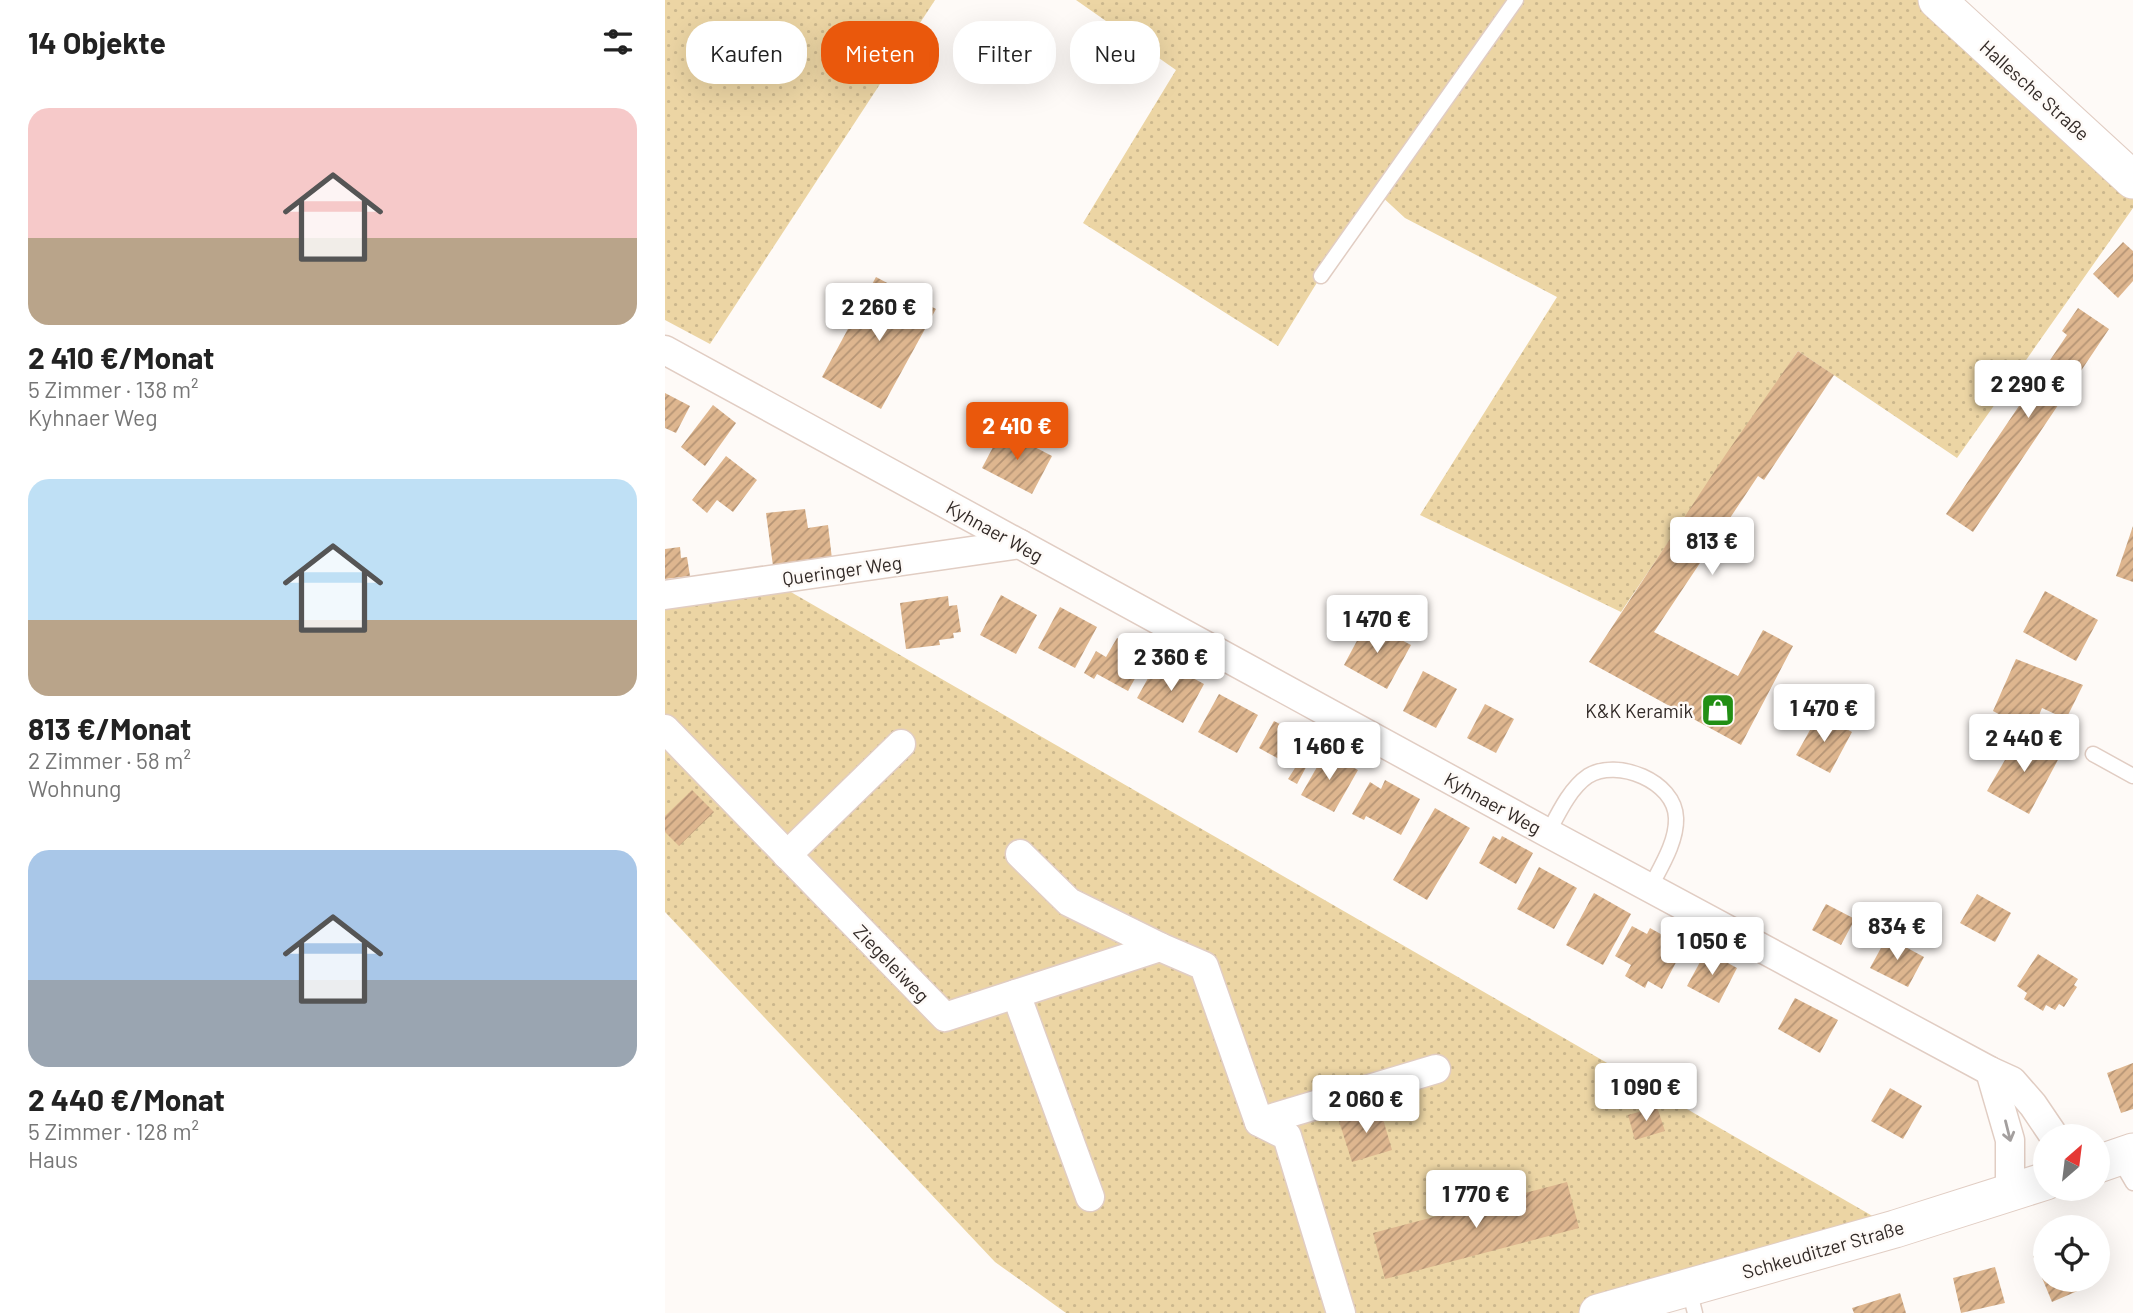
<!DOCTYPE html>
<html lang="de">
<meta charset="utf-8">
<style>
body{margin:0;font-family:Barlow,sans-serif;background:#f6f6f6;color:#222;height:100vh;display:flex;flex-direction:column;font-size:26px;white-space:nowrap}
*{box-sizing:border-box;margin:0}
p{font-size:23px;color:#767676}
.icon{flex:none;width:38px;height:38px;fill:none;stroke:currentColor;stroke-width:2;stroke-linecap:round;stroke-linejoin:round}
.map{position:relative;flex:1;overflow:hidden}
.panel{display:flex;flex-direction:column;background:#fff;width:665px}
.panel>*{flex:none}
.top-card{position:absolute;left:21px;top:21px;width:665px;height:63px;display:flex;gap:14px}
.needle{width:46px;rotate:28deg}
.controls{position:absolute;left:1368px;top:1124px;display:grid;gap:14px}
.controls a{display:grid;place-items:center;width:77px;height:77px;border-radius:50%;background:#fff;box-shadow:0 7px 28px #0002;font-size:35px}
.price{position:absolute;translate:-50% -60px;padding:0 16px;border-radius:7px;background:#fff;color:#222;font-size:23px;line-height:46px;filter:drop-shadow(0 2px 4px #0008)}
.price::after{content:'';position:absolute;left:50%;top:42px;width:21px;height:16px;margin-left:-10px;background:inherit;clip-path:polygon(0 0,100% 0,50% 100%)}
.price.current{background:#ea580c;color:#fff}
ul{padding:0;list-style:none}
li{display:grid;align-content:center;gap:14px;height:371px;padding:0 28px}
li span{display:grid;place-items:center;height:217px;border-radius:21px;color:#555}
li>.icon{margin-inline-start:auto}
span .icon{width:126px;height:126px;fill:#fffc;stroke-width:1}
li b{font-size:30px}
h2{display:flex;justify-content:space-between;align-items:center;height:84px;padding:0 28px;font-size:30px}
.tag{padding:0 24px;border-radius:28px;background:#fff;box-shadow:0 7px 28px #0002;font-size:24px;line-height:63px}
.tag.current{background:#ea580c;color:#fff}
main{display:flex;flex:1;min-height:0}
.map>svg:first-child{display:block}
.grass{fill:url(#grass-dots)}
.building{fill:url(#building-hatch)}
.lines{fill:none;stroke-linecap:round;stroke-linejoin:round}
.service-casing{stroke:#e1cdc3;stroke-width:17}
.minor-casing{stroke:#e1cdc3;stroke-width:31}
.tertiary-casing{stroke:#e1cdc3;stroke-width:39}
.service{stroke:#fff;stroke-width:14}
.minor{stroke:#fff;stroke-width:28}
.tertiary{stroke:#fff;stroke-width:37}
.oneway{stroke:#a39f9e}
.labels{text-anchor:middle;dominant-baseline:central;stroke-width:5;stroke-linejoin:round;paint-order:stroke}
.street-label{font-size:19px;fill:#322a27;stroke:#fefaf7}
.poi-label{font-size:19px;fill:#322a27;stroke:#fefaf7;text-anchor:end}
</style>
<main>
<section class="panel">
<h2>14 Objekte<svg class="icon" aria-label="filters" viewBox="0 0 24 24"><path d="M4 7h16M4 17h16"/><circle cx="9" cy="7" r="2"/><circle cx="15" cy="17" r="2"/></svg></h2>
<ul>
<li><span style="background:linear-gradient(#f6c9c9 60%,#b9a48a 0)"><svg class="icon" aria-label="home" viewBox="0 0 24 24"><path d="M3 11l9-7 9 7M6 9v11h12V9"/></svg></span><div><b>2 410 €/Monat</b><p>5 Zimmer · 138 m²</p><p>Kyhnaer Weg</p></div></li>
<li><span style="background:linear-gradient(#bfe0f5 65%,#b9a48a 0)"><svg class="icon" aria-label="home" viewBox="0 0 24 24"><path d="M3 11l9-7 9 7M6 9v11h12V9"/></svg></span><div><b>813 €/Monat</b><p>2 Zimmer · 58 m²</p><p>Wohnung</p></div></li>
<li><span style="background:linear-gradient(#a9c7e8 60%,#9aa5b1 0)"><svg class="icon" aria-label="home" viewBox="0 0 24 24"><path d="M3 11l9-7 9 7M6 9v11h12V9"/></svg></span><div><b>2 440 €/Monat</b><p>5 Zimmer · 128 m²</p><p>Haus</p></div></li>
</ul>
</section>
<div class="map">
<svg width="1468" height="1313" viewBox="0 0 1468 1313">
<defs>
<pattern id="grass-dots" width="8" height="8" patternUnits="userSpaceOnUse" patternTransform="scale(1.75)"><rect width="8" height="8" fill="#ecd5a4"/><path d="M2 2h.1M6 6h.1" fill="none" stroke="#cbb78d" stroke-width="1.8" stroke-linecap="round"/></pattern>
<pattern id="building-hatch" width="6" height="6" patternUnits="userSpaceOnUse" patternTransform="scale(1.75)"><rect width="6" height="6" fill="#deb68f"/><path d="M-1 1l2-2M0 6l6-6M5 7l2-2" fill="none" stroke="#b59475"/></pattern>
</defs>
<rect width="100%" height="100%" fill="#fefaf7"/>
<g class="grass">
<path d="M0,0H270L45,344L0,320Z"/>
<path d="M411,0H1270L1468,180V208L1292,458L1133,351L956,612L755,515L892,297L740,218L714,194L656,276L613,346L418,223L511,70Z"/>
<path d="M105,580L1230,1229L936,1313H401L330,1262L0,912V595Z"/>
</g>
<g class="building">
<path d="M1458,242L1468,251V281L1453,298L1428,274Z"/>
<path d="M211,277L271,309L216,409L157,377Z"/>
<path d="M1413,308L1444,329L1308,532L1281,514L1402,335L1397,331Z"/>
<path d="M1133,351L1169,375L1099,480L1093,476L989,632L1073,676L1098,630L1128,646L1076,745L924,662L1061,454Z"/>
<path d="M0,393L25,406L11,433L0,428Z"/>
<path d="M48,405L71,423L40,466L16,447Z"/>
<path d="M337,430L387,456L367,494L317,468Z"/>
<path d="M61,456L92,480L68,512L52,500L42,513L27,500Z"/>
<path d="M140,509L143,528L163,525L167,559L108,566L101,513Z"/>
<path d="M1468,526V582L1451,576Z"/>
<path d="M15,547L16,558L22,557L25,576L0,579V549Z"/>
<path d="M1380,591L1433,620L1411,661L1358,632Z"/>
<path d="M336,595L372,615L351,654L315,635Z"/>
<path d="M283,596L284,606L292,605L296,632L288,633L289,638L274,640L275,645L241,649L235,603Z"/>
<path d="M395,607L432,627L410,668L373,648Z"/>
<path d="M702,622L746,645L722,689L679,665Z"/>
<path d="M452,638L483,655L463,691L432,674L429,679L419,673L431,651L441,657Z"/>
<path d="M1351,659L1418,685L1401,719L1377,708L1367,732L1328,711Z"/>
<path d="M504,665L539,684L518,723L472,698L487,671L497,677Z"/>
<path d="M758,671L792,689L771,728L738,711Z"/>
<path d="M554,694L593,715L572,753L533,732Z"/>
<path d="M820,704L849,719L831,753L802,738Z"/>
<path d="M1154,714L1187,732L1165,773L1131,755Z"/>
<path d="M609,721L645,740L637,754L646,758L632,784L623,779L630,768L594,748Z"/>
<path d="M1355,734L1395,756L1364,814L1322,791Z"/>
<path d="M660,753L693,770L669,812L636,795Z"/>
<path d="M720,780L755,799L736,835L701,816L699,820L687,814L705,782L716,789Z"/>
<path d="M27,790L49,812L14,846L0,832V816Z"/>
<path d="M770,808L805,828L762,900L728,880Z"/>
<path d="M828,836L835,840L837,836L868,853L851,884L814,863Z"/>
<path d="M874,867L912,888L889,929L852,909Z"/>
<path d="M929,893L966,914L938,965L901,945Z"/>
<path d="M1312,894L1346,913L1330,942L1295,923Z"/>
<path d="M1161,904L1190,919L1176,945L1147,930Z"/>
<path d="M967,926L982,934L985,928L1019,947L997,989L983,981L980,988L960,976L966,965L950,956Z"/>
<path d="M1222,937L1259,957L1243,987L1205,968Z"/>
<path d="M1041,951L1072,968L1054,1003L1022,986Z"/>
<path d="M1373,954L1413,979L1409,985L1412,987L1399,1007L1394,1004L1390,1010L1381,1005L1378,1011L1359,999L1362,993L1352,986Z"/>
<path d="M1130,998L1173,1020L1155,1053L1113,1029Z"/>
<path d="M1468,1063V1109L1456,1113L1442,1073Z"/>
<path d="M1225,1088L1257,1106L1238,1139L1206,1121Z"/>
<path d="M992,1107L1000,1131L970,1140L963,1115Z"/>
<path d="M715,1109L727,1150L687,1162L674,1121Z"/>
<path d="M902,1182L914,1228L720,1279L708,1233Z"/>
<path d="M1381,1251V1279H1422L1424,1286L1387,1302L1368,1256Z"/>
<path d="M1330,1267L1340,1303L1296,1313L1288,1278Z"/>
<path d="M1235,1293L1241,1313H1189L1187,1308Z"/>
</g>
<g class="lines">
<g class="service-casing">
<g id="service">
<path d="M656,276L851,0"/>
<path d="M1428,754L1468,776"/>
<path d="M883,833C893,814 905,788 923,776C952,758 1010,781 1011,818C1012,842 995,868 985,888"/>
<path d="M1454,1159L1468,1183"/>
<path d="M1024,1289L1030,1313"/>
</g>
</g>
<g class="minor-casing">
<g id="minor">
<path d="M0,350L883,833L1325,1071L1347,1081L1368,1105L1389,1136"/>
<path d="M0,595L355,544"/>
<path d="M0,729L280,1017L495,947L539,966L594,1122L622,1136L676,1313"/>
<path d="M355,854L404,902L495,947"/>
<path d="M122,855L236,744"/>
<path d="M351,994L425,1197"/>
<path d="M1325,1071L1345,1140V1192"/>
<path d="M594,1122L771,1069"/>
</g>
</g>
<g class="tertiary-casing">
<g id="tertiary">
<path d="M1272,0L1468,180"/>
<path d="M1433,1164L1468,1152"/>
<path d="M933,1313L1230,1229L1381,1181"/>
</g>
</g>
<use href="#service" class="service"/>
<use href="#minor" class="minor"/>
<use href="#tertiary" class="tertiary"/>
</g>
<defs><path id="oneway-shaft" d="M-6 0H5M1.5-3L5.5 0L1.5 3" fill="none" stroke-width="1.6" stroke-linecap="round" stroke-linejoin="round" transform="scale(1.75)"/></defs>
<use class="oneway" href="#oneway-shaft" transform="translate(1343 1131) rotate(76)"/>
<defs>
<g id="shop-square" transform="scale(1.75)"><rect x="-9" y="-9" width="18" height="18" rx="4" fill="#228f14" stroke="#fefaf7"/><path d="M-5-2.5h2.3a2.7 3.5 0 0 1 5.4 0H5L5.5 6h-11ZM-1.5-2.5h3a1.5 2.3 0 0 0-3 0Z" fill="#fff"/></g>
</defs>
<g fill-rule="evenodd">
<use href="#shop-square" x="1053" y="710"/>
</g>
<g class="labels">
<g class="street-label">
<text transform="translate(1370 90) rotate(42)">Hallesche Straße</text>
<text transform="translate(330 531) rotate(29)">Kyhnaer Weg</text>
<text transform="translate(177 570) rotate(-8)">Queringer Weg</text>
<text transform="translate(828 803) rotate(29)">Kyhnaer Weg</text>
<text transform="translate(227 963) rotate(46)">Ziegeleiweg</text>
<text transform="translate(1158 1249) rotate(-16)">Schkeuditzer Straße</text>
</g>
<g class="poi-label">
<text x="1028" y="710">K&amp;K Keramik</text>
</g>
</g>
</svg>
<div class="controls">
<a><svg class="needle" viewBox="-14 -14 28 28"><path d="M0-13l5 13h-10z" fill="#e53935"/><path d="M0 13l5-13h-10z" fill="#767676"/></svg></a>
<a><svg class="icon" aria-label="locate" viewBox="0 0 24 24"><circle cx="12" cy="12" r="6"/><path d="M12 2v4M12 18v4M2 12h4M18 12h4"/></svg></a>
</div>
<b class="price" style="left:214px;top:343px">2 260 €</b>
<b class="price" style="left:1363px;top:420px">2 290 €</b>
<b class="price current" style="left:352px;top:462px">2 410 €</b>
<b class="price" style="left:1047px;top:577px">813 €</b>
<b class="price" style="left:712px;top:655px">1 470 €</b>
<b class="price" style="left:506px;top:693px">2 360 €</b>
<b class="price" style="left:1159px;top:744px">1 470 €</b>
<b class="price" style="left:1359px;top:774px">2 440 €</b>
<b class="price" style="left:664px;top:782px">1 460 €</b>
<b class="price" style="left:1232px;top:962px">834 €</b>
<b class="price" style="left:1047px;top:977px">1 050 €</b>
<b class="price" style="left:981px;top:1123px">1 090 €</b>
<b class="price" style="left:701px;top:1135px">2 060 €</b>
<b class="price" style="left:811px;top:1230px">1 770 €</b>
<div class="top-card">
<a class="tag">Kaufen</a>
<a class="tag current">Mieten</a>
<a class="tag">Filter</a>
<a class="tag">Neu</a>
</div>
</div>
</main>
